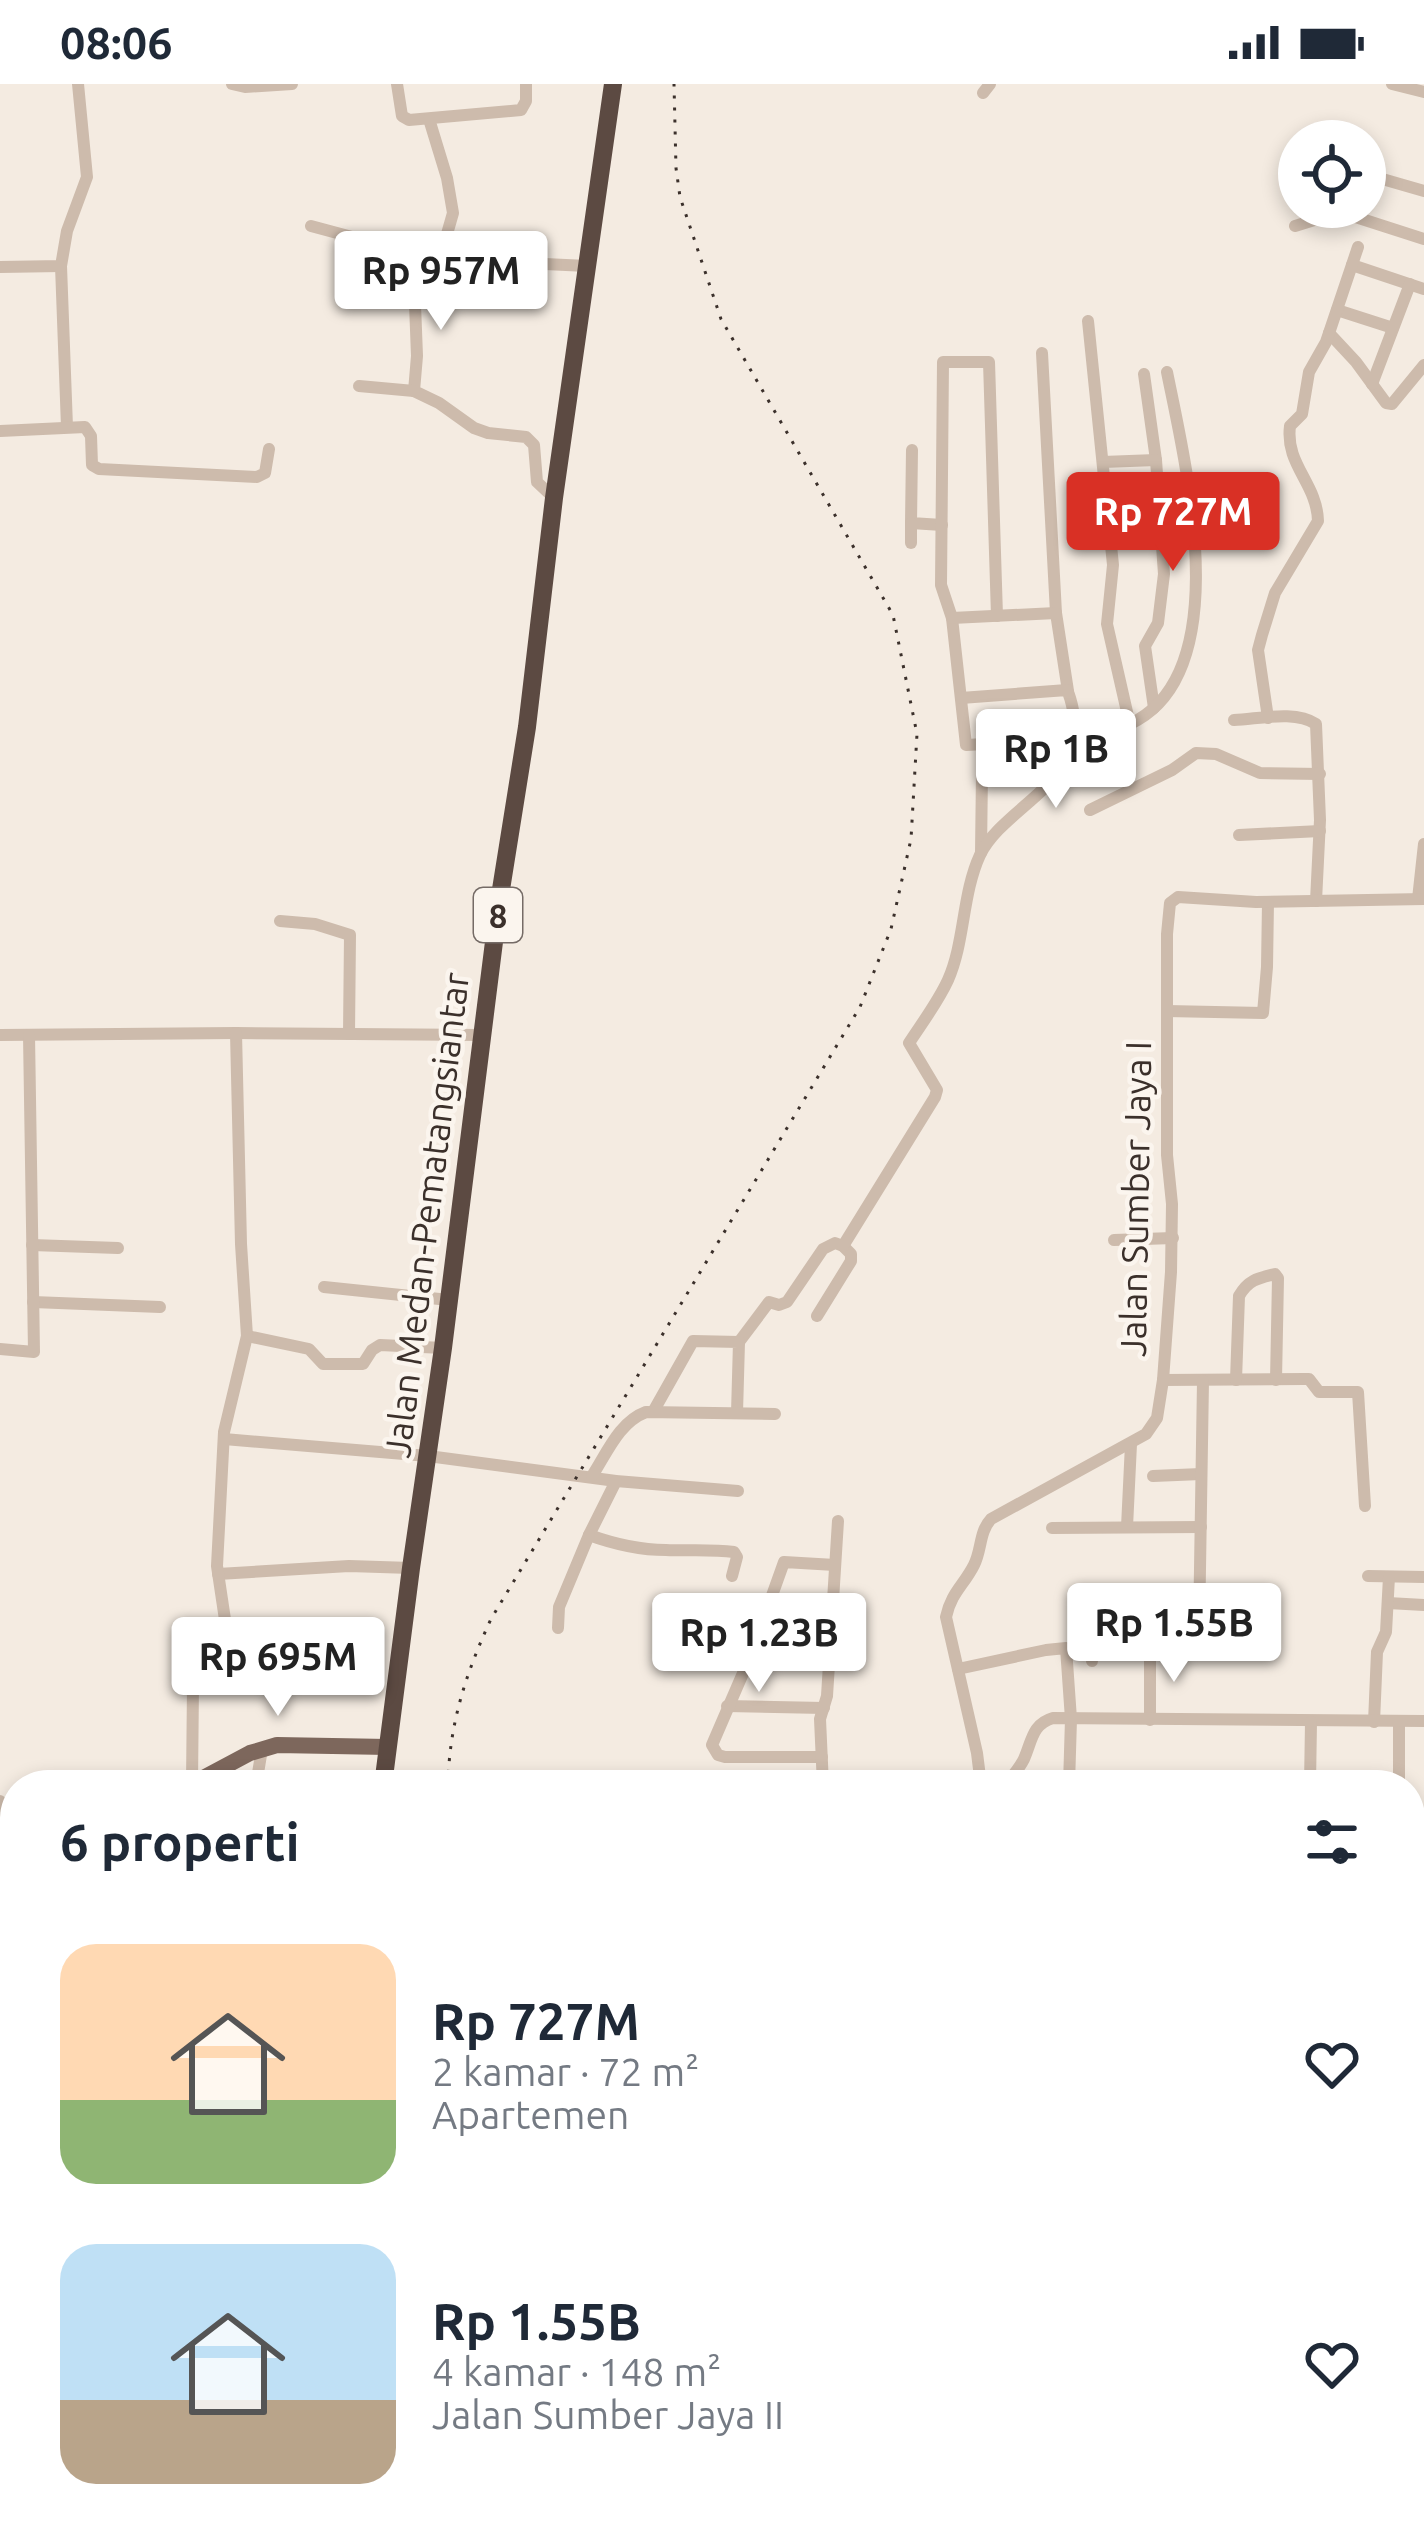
<!DOCTYPE html>
<html lang="id">
<meta charset="utf-8">
<style>
body{margin:0;font-family:Ubuntu,sans-serif;background:#f6f6f7;color:#1f2937;height:100vh;display:flex;flex-direction:column;font-size:45px;white-space:nowrap}
*{box-sizing:border-box;margin:0}
p{font-size:39px;color:#747a83}
.icon{flex:none;width:66px;height:66px;fill:none;stroke:currentColor;stroke-width:2;stroke-linecap:round;stroke-linejoin:round}
.map{position:relative;flex:1;overflow:hidden}
.panel{position:absolute;left:0px;top:1686px;width:1425px;height:771px;display:flex;flex-direction:column;background:#fff;border-radius:48px 48px 0 0;box-shadow:0 6px 18px #0003}
.panel>*{flex:none}
.fabs{position:absolute;left:1278px;top:36px;display:grid;gap:24px}
.fabs a{display:grid;place-items:center;width:108px;height:108px;border-radius:50%;background:#fff;box-shadow:0 6px 18px #0003;font-size:60px}
.price{position:absolute;translate:-50% -102px;padding:0 27px;border-radius:12px;background:#fff;color:#222;font-size:39px;line-height:78px;filter:drop-shadow(0 3px 6px #0008)}
.price::after{content:'';position:absolute;left:50%;top:72px;width:36px;height:27px;margin-left:-18px;background:inherit;clip-path:polygon(0 0,100% 0,50% 100%)}
.price.selected{background:#d93025;color:#fff}
ul{padding:0;list-style:none}
li{display:flex;align-items:center;gap:36px;height:300px;padding:0 60px}
li span{display:grid;place-items:center;flex:none;width:336px;height:240px;border-radius:36px;color:#555}
li>.icon{margin-inline-start:auto}
span .icon{width:144px;height:144px;fill:#fffc;stroke-width:1}
li b{font-size:51px}
h2{display:flex;justify-content:space-between;align-items:center;height:144px;padding:0 60px;font-size:51px}
.status{display:flex;justify-content:space-between;align-items:center;height:84px;padding:0 60px;background:#fff;direction:ltr}
.status svg{height:33px;fill:currentColor}
.map>svg:first-child{display:block}
.lines{fill:none;stroke-linecap:round;stroke-linejoin:round}
.minor{stroke:#cdbbac;stroke-width:12}
.major{stroke:#7d675c;stroke-width:16}
.highway{stroke:#5c4a42;stroke-width:18}
.rail{stroke:#3b302b;stroke-width:3;stroke-dasharray:3 9;stroke-linecap:butt}
.labels{text-anchor:middle;dominant-baseline:central;stroke-width:9;stroke-linejoin:round;paint-order:stroke}
.shield{fill:#fbf5ee;stroke:#756b66;stroke-width:3}
.shield-label{font-size:33px;font-weight:bold;fill:#3b302b}
.street-label{font-size:36px;fill:#3b302b;stroke:#fbf5ee}
</style>
<div class="status"><b>08:06</b><svg viewBox="0 0 49 12"><path d="M0 12V9h3v3zM5 12V6h3v6zM10 12V3h3v9zM15 12V0h3v12zM26 1h20v11H26zM47 4h2v5h-2z"/></svg></div>
<div class="map">
<svg width="1424" height="2456" viewBox="0 0 1424 2456">
<rect width="100%" height="100%" fill="#f4ebe1"/>
<g class="lines">
<g class="minor">
<path d="M232,0L245,3L292,0"/>
<path d="M397,0L402,32L409,36L521,26L526,17V0"/>
<path d="M1392,0L1424,8"/>
<path d="M983,9L990,0"/>
<path d="M1365,90L1424,107"/>
<path d="M311,142L419,171L423,175L424,183L414,194L417,272L414,307L439,319L474,344L488,349L526,353L534,361L537,398L554,414"/>
<path d="M1295,142L1340,128L1424,155"/>
<path d="M440,175L587,182"/>
<path d="M1352,181L1424,205"/>
<path d="M61,182L67,343"/>
<path d="M0,183L61,182L67,147L87,93L78,0"/>
<path d="M424,183L439,178L453,129L447,94L429,35"/>
<path d="M1337,226L1393,244"/>
<path d="M1088,237L1113,481L1107,540L1130,641"/>
<path d="M1329,249L1356,278L1386,319L1392,320L1424,281"/>
<path d="M1042,269L1056,529L1068,607"/>
<path d="M1144,290L1156,376L1164,490L1158,539L1145,562L1154,624"/>
<path d="M1372,300L1410,200"/>
<path d="M359,302L414,307"/>
<path d="M0,347L85,343L91,352L92,381L99,385L257,393L265,389L269,365"/>
<path d="M912,366L911,439L942,441"/>
<path d="M1103,378L1156,376"/>
<path d="M911,439V459"/>
<path d="M997,532L989,278H943L941,501L952,534L966,661C1013,658 1089,660 1130,640C1238,590 1185,378 1167,288"/>
<path d="M952,534L1056,529"/>
<path d="M1268,634L1258,566L1262,551L1275,509L1318,437C1317,399 1285,381 1290,342L1302,330L1309,288L1326,258L1358,163"/>
<path d="M1234,636C1259,635 1295,626 1316,640L1320,736L1316,817"/>
<path d="M1090,726L1172,686L1196,669L1216,670L1260,689L1320,690"/>
<path d="M1239,751L1320,747"/>
<path d="M981,769L982,688"/>
<path d="M1418,815L1424,760"/>
<path d="M280,837L315,840L350,851L349,950"/>
<path d="M1167,927L1263,929L1267,883L1268,818"/>
<path d="M0,951L236,949L483,951"/>
<path d="M1114,1156L1173,1154"/>
<path d="M32,1161L118,1164"/>
<path d="M324,1203L449,1216"/>
<path d="M33,1218L160,1223"/>
<path d="M817,1232L851,1177V1170L843,1162"/>
<path d="M247,1252L309,1265L323,1280H363L372,1266L380,1261L443,1264"/>
<path d="M739,1258L769,1218L779,1221L787,1218L823,1165L835,1159L843,1162L935,1013L937,1006L909,959C922,939 938,918 948,896C965,858 962,810 980,771C1003,723 1086,698 1074,631C1072,621 1071,614 1067,606L961,614"/>
<path d="M0,1265L34,1268L29,951"/>
<path d="M1163,1296L1304,1295H1309L1319,1308H1358L1365,1422"/>
<path d="M1236,1296L1239,1212C1248,1196 1258,1194 1275,1190L1278,1194L1276,1296"/>
<path d="M653,1328L693,1257L739,1258L737,1329"/>
<path d="M224,1355L428,1372L616,1397L738,1407"/>
<path d="M592,1392C607,1369 619,1338 646,1328L775,1330"/>
<path d="M1153,1392L1201,1390"/>
<path d="M616,1397L589,1451C614,1460 639,1466 666,1466C689,1467 711,1465 734,1468L737,1473L732,1492"/>
<path d="M1127,1443L1131,1360"/>
<path d="M1052,1444L1201,1443"/>
<path d="M218,1490L349,1482L411,1484"/>
<path d="M1368,1492L1424,1493"/>
<path d="M1093,1519V1552"/>
<path d="M1388,1519L1424,1521"/>
<path d="M767,1525H832"/>
<path d="M558,1544L559,1523L589,1451"/>
<path d="M1152,1563H1187L1199,1547L1203,1297"/>
<path d="M750,1573L830,1576"/>
<path d="M1092,1577L1093,1552L1150,1554V1636"/>
<path d="M958,1585L1046,1566L1066,1564L1071,1635L1069,1701"/>
<path d="M727,1622L824,1624"/>
<path d="M1399,1637V1701"/>
<path d="M1374,1638L1377,1568L1386,1548L1389,1493"/>
<path d="M822,1673H725L718,1671L712,1661L750,1573L784,1478L835,1481"/>
<path d="M192,1700L193,1601L230,1597L227,1549L217,1482L224,1348L247,1252L241,1160L236,949"/>
<path d="M256,1701L262,1665"/>
<path d="M823,1701L820,1635L827,1612L838,1437"/>
<path d="M981,1701L977,1669L946,1533C951,1509 964,1501 974,1481C982,1465 979,1448 991,1435L1146,1350L1157,1334L1163,1296L1171,1188L1172,1120L1167,1071V850L1170,819L1178,813L1256,818L1424,815"/>
<path d="M1005,1701C1012,1693 1019,1685 1024,1675C1032,1657 1032,1640 1053,1634L1424,1637"/>
<path d="M1310,1701L1311,1638"/>
<path d="M0,1717L15,1751"/>
<path d="M0,1926L15,1917"/>
<path d="M0,1956L15,1962"/>
<path d="M1410,2316L1424,2306"/>
<path d="M712,2442L736,2456"/>
<path d="M792,2442L808,2445L829,2442"/>
<path d="M1345,2442L1346,2456"/>
<path d="M404,2446L465,2450"/>
<path d="M633,2456V2442"/>
<path d="M767,2456L777,2442"/>
<path d="M984,2456L986,2442"/>
<path d="M1136,2456V2442"/>
<path d="M1284,2456L1285,2442"/>
</g>
<g class="major">
<path d="M190,1701L250,1669L277,1661L388,1663"/>
<path d="M0,1809L15,1801"/>
</g>
<g class="highway">
<path d="M383,1701L411,1484L443,1264L499,818L527,643L554,414L613,0"/>
<path d="M275,2456L279,2442"/>
</g>
<g class="rail">
<path d="M448,1701C449,1640 466,1589 491,1535L860,923L891,845L911,755L917,650L893,531L721,235L680,113L676,84L674,0"/>
<path d="M756,2442L769,2456"/>
</g>
</g>
<g class="labels">
<rect class="shield" x="474" y="804" width="48" height="54" rx="9"/>
<g class="shield-label">
<text x="498" y="831">8</text>
</g>
<g class="street-label">
<text transform="translate(1135 1115) rotate(-89)">Jalan Sumber Jaya I</text>
<text transform="translate(426 1131) rotate(-83)">Jalan Medan-Pematangsiantar</text>
</g>
</g>
</svg>
<div class="fabs">
<a><svg class="icon" aria-label="locate" viewBox="0 0 24 24"><circle cx="12" cy="12" r="6"/><path d="M12 2v4M12 18v4M2 12h4M18 12h4"/></svg></a>
</div>
<b class="price" style="left:441px;top:249px">Rp 957M</b>
<b class="price selected" style="left:1173px;top:490px">Rp 727M</b>
<b class="price" style="left:1056px;top:727px">Rp 1B</b>
<b class="price" style="left:1174px;top:1601px">Rp 1.55B</b>
<b class="price" style="left:759px;top:1611px">Rp 1.23B</b>
<b class="price" style="left:278px;top:1635px">Rp 695M</b>
<section class="panel">
<h2>6 properti<svg class="icon" aria-label="filters" viewBox="0 0 24 24"><path d="M4 7h16M4 17h16"/><circle cx="9" cy="7" r="2"/><circle cx="15" cy="17" r="2"/></svg></h2>
<ul>
<li><span style="background:linear-gradient(#ffd9b3 65%,#8fb573 0)"><svg class="icon" aria-label="home" viewBox="0 0 24 24"><path d="M3 11l9-7 9 7M6 9v11h12V9"/></svg></span><div><b>Rp 727M</b><p>2 kamar · 72 m²</p><p>Apartemen</p></div><svg class="icon" aria-label="heart" viewBox="0 0 24 24"><path d="M12 20l-8-8c-3-5 5-10 8-4 3-6 11-1 8 4z"/></svg></li>
<li><span style="background:linear-gradient(#bfe0f5 65%,#b9a48a 0)"><svg class="icon" aria-label="home" viewBox="0 0 24 24"><path d="M3 11l9-7 9 7M6 9v11h12V9"/></svg></span><div><b>Rp 1.55B</b><p>4 kamar · 148 m²</p><p>Jalan Sumber Jaya II</p></div><svg class="icon" aria-label="heart" viewBox="0 0 24 24"><path d="M12 20l-8-8c-3-5 5-10 8-4 3-6 11-1 8 4z"/></svg></li>
</ul>
</section>
</div>
